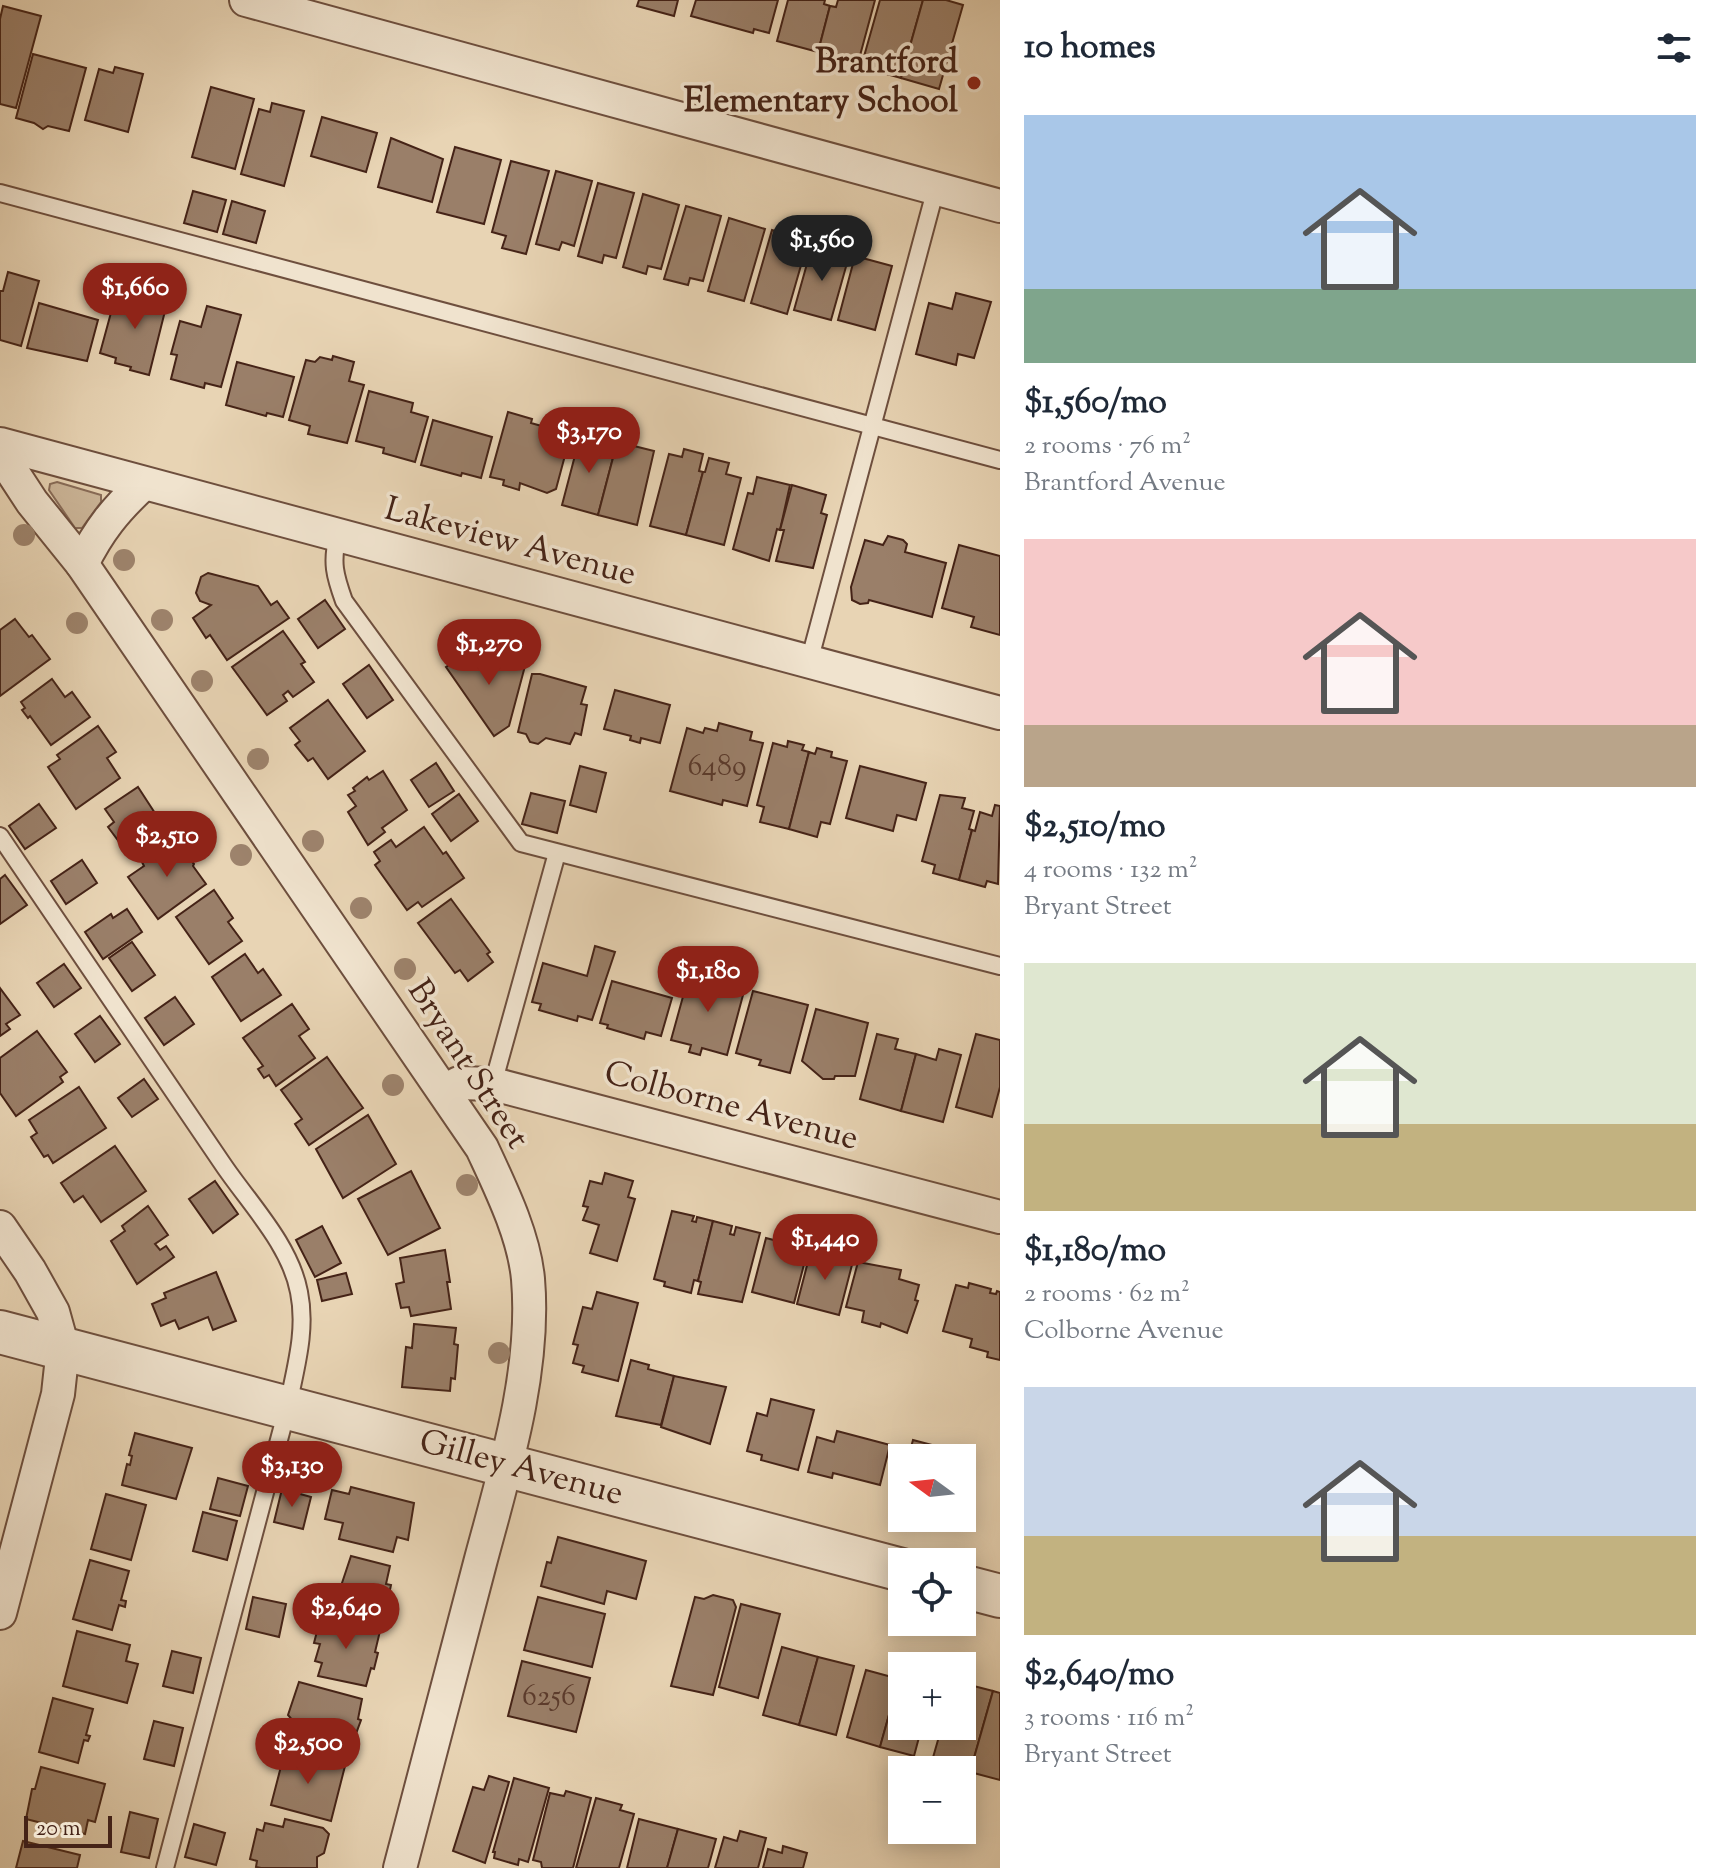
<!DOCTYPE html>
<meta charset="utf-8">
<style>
body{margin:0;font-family:"Sorts Mill Goudy",serif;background:#f2f2f3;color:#1f2937;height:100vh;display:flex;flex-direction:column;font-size:30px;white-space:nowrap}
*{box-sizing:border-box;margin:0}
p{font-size:26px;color:#747a83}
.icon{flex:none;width:44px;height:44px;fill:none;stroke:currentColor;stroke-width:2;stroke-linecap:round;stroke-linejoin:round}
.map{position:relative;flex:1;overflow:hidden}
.sheet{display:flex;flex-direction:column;background:#fff;width:720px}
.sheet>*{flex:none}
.needle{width:52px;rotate:285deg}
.fabs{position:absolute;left:888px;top:1444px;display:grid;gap:16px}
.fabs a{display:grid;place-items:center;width:88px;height:88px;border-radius:0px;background:#fff;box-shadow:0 4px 20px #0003;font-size:40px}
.scale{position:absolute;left:24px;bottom:20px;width:88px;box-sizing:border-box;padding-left:8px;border:4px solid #452317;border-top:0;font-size:22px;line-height:28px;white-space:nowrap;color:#452317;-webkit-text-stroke:6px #f0e3ce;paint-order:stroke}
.price{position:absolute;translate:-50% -68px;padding:0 18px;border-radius:28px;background:#8f2418;color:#fff;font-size:26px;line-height:52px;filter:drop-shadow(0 2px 4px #0008)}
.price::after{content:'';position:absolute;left:50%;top:48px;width:24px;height:18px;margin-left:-12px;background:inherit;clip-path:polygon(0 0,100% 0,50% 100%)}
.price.on{background:#222;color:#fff}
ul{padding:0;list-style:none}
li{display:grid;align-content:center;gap:16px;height:424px;padding:0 24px}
li span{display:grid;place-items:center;height:248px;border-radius:0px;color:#555}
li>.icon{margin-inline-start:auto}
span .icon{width:144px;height:144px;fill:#fffc;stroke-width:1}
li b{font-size:34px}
h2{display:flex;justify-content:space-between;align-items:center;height:96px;padding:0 24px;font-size:34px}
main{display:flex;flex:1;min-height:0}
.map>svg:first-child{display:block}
.green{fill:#ccb699;stroke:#886c58;stroke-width:2}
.building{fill:#9a7f69;stroke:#452317;stroke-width:2}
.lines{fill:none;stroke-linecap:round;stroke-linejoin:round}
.service-casing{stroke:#6e4f3e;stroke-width:20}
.minor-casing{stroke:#6e4f3e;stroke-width:36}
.tertiary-casing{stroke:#6e4f3e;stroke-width:46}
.service{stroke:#f0e3ce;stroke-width:16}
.minor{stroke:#f0e3ce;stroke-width:32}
.tertiary{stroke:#f0e3ce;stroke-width:42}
.tree{fill:#9d836c}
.poi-dot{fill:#8f2418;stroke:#f0e3ce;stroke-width:3}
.labels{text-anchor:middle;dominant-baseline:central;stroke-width:7;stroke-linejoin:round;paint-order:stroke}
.number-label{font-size:30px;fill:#5a3a2c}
.poi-label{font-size:34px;font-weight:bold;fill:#452317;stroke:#f0e3ce;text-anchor:end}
.street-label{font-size:34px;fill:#452317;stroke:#f0e3ce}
</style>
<main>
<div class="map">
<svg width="1000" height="1868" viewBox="0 0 1000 1868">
<rect width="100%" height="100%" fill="#e8d4b4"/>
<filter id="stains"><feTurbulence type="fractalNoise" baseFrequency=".0025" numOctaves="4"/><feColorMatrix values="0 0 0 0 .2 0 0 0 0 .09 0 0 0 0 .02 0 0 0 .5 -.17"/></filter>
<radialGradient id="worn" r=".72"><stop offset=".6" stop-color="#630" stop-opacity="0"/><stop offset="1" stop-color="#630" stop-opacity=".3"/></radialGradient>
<path class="green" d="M57,482L101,495V502L82,528H75L49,490L50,484Z"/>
<g class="building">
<path d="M639,0H678L674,16L637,6Z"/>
<path d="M696,0H778L769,33L754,29L753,33L691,16Z"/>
<path d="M788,0H825L824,4L830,6L818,52L777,41Z"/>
<path d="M838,0H875L858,63L818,52L830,6L836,7Z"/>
<path d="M880,0H923L901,78L861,67Z"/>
<path d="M923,0H946L963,5L939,89L901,78Z"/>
<path d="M3,6L41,16L16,108L0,104V19Z"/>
<path d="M33,54L86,68L69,131L48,126L43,129L34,123L16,118Z"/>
<path d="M115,67L143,74L128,132L85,120L99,69L113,73Z"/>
<path d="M211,87L254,99L235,169L192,157Z"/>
<path d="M272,103L304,111L284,186L241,174L259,109L270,112Z"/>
<path d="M322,117L377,133L366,172L311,156Z"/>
<path d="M391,138L443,159L432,202L378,187Z"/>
<path d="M455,147L501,160L484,224L437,212Z"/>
<path d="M511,161L549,171L526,254L502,248L506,236L492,232Z"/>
<path d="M556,171L592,181L574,246L562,242L559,250L536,244Z"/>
<path d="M598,183L634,193L616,258L604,255L602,263L578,256Z"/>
<path d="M193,191L226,200L217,232L184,223Z"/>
<path d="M643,194L679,205L661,269L648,266L646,274L623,267Z"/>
<path d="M232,201L265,211L256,243L223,234Z"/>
<path d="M686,206L721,216L703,281L690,278L688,285L664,279Z"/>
<path d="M729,218L765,229L744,301L708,291Z"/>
<path d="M772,230L808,241L787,314L751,303Z"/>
<path d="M812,246L849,256L831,320L794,310Z"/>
<path d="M855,256L892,266L875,330L838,320Z"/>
<path d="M8,272L39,281L21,346L0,340V291H3Z"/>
<path d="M137,291L168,299L149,375L130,370L131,367L115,363L116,358L100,353L115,298L135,303Z"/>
<path d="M956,293L991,302L974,358L958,354L956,365L916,354L929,303L952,309Z"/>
<path d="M39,303L98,320L87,361L27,348Z"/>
<path d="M207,306L241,315L221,387L205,383L204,388L171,379L177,355L171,354L180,321L201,327Z"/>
<path d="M333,356L354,362L349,381L364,385L347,443L308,434L310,426L289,420L306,360L315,362L320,357L332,360Z"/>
<path d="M237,362L294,377L283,417L267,413L266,416L226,405Z"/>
<path d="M369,391L413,403L411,412L428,417L415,462L383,453L384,448L356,441Z"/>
<path d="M508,412L532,419L531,423L552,429L548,443L567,448L556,489L547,493L520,483L519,490L503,485L504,480L490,477Z"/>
<path d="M433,420L492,437L481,478L462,473L461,476L421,465Z"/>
<path d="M585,433L613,441L610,453L614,454L598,515L562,505L578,444L582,445Z"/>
<path d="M622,443L654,451L637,525L598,515L614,454L618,455Z"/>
<path d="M684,449L703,454L699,471L703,472L686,535L650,526L669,454L682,457Z"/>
<path d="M709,458L729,463L726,474L741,478L724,545L686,535L703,472H705Z"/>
<path d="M757,477L790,485L780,530L777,529L769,561L733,549L748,493L753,494Z"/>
<path d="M792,485L826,495L821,513L827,515L813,568L776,561L784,530H780Z"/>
<path d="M888,536L903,540L907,544L905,552L946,563L932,617L869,600L868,603L860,604L852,600L851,587L865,540L883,545Z"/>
<path d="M959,545L1000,556V635L971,627L974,617L942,608Z"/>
<path d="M208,573L258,586L271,605L277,601L289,618L227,660L210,635L206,638L193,618L211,605L200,601L196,593L201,577Z"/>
<path d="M325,600L345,629L318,648L298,619Z"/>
<path d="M15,619L29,637L32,635L50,659L0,696V630Z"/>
<path d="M283,631L305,662L301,664L314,682L293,697L288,691L283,695L287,701L267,715L232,667Z"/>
<path d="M468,652L525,666L509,726L494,736L446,667Z"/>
<path d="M369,665L393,700L367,718L343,684Z"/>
<path d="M532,674H540L586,687L581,704L587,705L581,735L575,733L570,744L546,738L538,744L530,742L526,734L518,732Z"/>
<path d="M52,679L65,697L72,692L90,717L51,745L30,716L28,718L22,710L25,708L21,702Z"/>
<path d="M615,690L670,705L660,743L641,738L640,743L630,740L631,736L604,729Z"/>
<path d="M328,700L365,751L328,779L313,758L308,761L295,745L300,741L290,728Z"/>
<path d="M719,723L752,732L750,740L763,743L747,806L723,800L722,805L670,791L687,728L703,733L705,728L717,731Z"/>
<path d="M98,726L116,752L107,758L120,778L76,809L48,767L60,759L57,755Z"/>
<path d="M788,741L804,745L802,750L809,752L789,829L760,822L764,807L757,805L773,743L787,747Z"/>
<path d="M817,748L832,752L831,757L847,761L830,824L821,822L817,837L789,829L809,752L815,754Z"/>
<path d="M436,763L454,791L429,807L411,780Z"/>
<path d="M580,766L606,773L596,812L570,805Z"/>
<path d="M860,766L926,783L916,820L897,815L893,831L846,818Z"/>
<path d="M383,771L407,810L382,828L385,832L368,845L348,812L356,806L348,795L355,791L353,788L367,777L369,780Z"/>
<path d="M138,787L164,827L131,850L124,840L120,843L108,827L114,822L105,809Z"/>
<path d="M531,793L565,801L557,833L522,824Z"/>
<path d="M459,794L478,821L451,841L432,814Z"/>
<path d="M940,795L965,798L962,808L974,811L969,829L972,830L959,880L933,873L935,865L922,861Z"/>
<path d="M39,804L56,828L25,849L9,826Z"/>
<path d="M995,805L1000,806L998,884L987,881L985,887L959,880L972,830L975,831L980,812L992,816Z"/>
<path d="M424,827L443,854L446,852L464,878L422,907L418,902L407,910L375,865L380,861L374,852L391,840L396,847Z"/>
<path d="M173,839L194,864L193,866L206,884L158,919L128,877L144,866L142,862Z"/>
<path d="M82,860L97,883L66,904L51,881Z"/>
<path d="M5,875L27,905L0,924V879Z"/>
<path d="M214,890L233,918L228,922L242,941L209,964L176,917Z"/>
<path d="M451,899L490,952L487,954L493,962L468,981L460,970L455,973L418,923Z"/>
<path d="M127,909L142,932L103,959L85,932L111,914L113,918Z"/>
<path d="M132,942L155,975L132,991L109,958Z"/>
<path d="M595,946L615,952L592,1020L578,1016L577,1021L539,1010L541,1004L532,1002L543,963L587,976Z"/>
<path d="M245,954L258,973L263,969L281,995L241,1021L212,977Z"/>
<path d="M64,964L81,988L54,1007L37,983Z"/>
<path d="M693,970L734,981L731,992L743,995L727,1055L702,1048L700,1055L689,1052L691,1045L671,1040L684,993L687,994Z"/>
<path d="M612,981L672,998L661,1036L646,1032L644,1039L607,1028L608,1025L600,1023Z"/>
<path d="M0,988L20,1015L6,1024L10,1029L0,1036Z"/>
<path d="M753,991L808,1005L790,1073L759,1065L761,1060L736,1053Z"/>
<path d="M175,997L194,1024L164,1045L145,1018Z"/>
<path d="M292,1004L309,1029L299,1036L315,1058L276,1086L269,1075L264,1078L258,1069L263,1066L243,1038Z"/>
<path d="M816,1009L868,1023L855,1076H835L834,1079H823L802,1061Z"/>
<path d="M100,1016L120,1044L95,1062L75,1034Z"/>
<path d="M37,1031L67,1072L60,1077L63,1082L16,1116L0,1093V1058Z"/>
<path d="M877,1034L898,1039L895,1049L916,1054L901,1111L860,1099Z"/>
<path d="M976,1034L1000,1040V1087L992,1117L956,1107Z"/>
<path d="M939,1049L961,1055L943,1122L901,1111L916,1054L936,1060Z"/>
<path d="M327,1057L363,1108L309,1145L295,1124L302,1119L281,1090Z"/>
<path d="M144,1079L158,1099L132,1117L118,1098Z"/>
<path d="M79,1087L106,1128L53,1163L48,1155L44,1157L31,1137L37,1133L29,1120Z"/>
<path d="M368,1115L396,1164L343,1198L316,1149Z"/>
<path d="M115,1146L146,1191L101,1222L83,1196L74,1202L61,1183Z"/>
<path d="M411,1171L440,1228L388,1255L358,1199Z"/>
<path d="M605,1173L633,1181L628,1197L635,1199L617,1261L590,1253L599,1225L583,1220L588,1207L583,1206L590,1181L602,1184Z"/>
<path d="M215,1181L238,1214L213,1233L189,1199Z"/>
<path d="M148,1206L168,1235L155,1244L160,1250L166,1246L174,1257L137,1284L111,1241L125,1231L122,1226Z"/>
<path d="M672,1211L694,1216L692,1221L696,1222L697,1217L713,1221L698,1281L694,1280L691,1293L664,1286L665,1282L654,1279Z"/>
<path d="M713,1221L732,1226L730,1234L734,1235L736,1227L760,1233L742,1302L698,1294L701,1282L698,1281Z"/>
<path d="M322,1226L341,1263L315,1277L296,1240Z"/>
<path d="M766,1238L808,1249L794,1303L752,1292Z"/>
<path d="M445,1250L450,1282H447L451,1309L411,1316L409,1307L401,1308L396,1284L404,1282L400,1258Z"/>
<path d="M811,1250L853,1261L839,1315L797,1304Z"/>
<path d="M858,1262L901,1270L899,1279L919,1285L915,1300L918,1301L907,1333L881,1323L880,1327L862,1322L864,1311L846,1307Z"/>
<path d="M216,1272L236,1321L213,1330L208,1317L179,1329L175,1320L161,1326L152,1304L166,1298L164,1293Z"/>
<path d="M346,1273L352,1294L322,1301L317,1280Z"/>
<path d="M969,1283L991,1289L990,1293L996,1294L997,1291L1000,1292V1360L987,1357L988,1352L970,1347L972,1339L943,1331L956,1285L968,1288Z"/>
<path d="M597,1292L638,1303L618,1381L582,1372L584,1366L573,1363L578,1345L573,1344L583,1307L592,1309Z"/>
<path d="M414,1324L456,1328L454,1344L458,1345L455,1379L451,1378L450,1391L402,1387L406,1347L412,1348Z"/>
<path d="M631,1360L649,1365L648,1369L674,1376L661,1425L616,1416Z"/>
<path d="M674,1376L726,1387L710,1444L661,1427Z"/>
<path d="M771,1399L814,1410L798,1470L761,1460L762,1455L747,1451L757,1413L767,1416Z"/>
<path d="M837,1431L890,1445L880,1485L833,1473L832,1478L808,1472L817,1437L834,1442Z"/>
<path d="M135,1433L192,1448L176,1499L122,1485L127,1464L130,1465L132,1456L129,1455Z"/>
<path d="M913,1440L962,1453L960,1458H902V1464L898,1463L902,1449L910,1451Z"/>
<path d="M218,1478L248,1486L240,1516L210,1509Z"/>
<path d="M351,1487L414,1503L408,1540L397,1537L393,1552L339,1539L343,1523L325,1519L332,1490L349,1494Z"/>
<path d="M282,1489L311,1497L303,1529L274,1522Z"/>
<path d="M106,1494L146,1505L131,1560L91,1549Z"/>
<path d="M203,1512L237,1521L227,1560L193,1551Z"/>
<path d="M558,1537L646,1561L636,1599L607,1591L604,1604L541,1586L547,1562L551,1563Z"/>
<path d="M351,1556L390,1566L386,1584L391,1585L383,1623L337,1611L342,1593L339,1592Z"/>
<path d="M90,1560L129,1571L121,1600L126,1601L125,1607L119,1605L112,1630L73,1619Z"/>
<path d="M713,1595L733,1600L736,1607L713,1695L671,1686L695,1597L704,1599Z"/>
<path d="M253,1597L286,1604L279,1637L246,1629Z"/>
<path d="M538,1597L605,1614L592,1667L524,1650Z"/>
<path d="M741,1604L780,1614L758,1698L719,1687Z"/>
<path d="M321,1616L380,1631L375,1652L378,1653L374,1669L371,1668L366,1686L318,1676L322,1663L315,1661L320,1644L314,1643Z"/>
<path d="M77,1631L130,1645L126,1661L138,1664L127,1703L63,1686Z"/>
<path d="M782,1647L818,1657L799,1725L763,1715Z"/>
<path d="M172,1651L201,1658L193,1693L163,1686Z"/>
<path d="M818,1657L854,1666L836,1735L799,1725Z"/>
<path d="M522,1661L590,1678L576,1732L508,1716Z"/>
<path d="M866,1670L899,1679L880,1747L847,1737Z"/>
<path d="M899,1679L902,1680V1726H922L914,1756L880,1747Z"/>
<path d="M299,1682L362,1699L358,1719L361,1720L347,1758L289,1743L294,1722L288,1715Z"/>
<path d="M962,1683L993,1691L970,1772L932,1761L942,1726H962Z"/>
<path d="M993,1691L1000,1693V1780L970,1772Z"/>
<path d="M53,1698L93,1709L86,1735L90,1736L88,1741L84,1740L78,1763L39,1752Z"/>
<path d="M154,1721L183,1728L174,1766L144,1759Z"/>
<path d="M285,1751L345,1766L331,1821L271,1805Z"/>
<path d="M41,1767L105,1784L95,1822L88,1820L85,1834L26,1819L32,1789H35Z"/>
<path d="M489,1776L509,1782L485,1863L453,1851L473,1787L484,1790Z"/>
<path d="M514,1778L549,1788L528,1862L519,1859L518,1865L494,1858L495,1852H493Z"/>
<path d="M566,1791L591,1798L573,1868H542L541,1862L533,1860L550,1793L564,1796Z"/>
<path d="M596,1798L622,1805L620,1810L634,1814L619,1868H576Z"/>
<path d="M130,1812L158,1819L149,1858L121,1852Z"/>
<path d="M285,1819L323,1828L329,1834L324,1853L317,1857V1868H261L256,1867L257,1861L250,1859L257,1829L263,1831L265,1823L283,1827Z"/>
<path d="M639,1819L678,1829L667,1868H627Z"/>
<path d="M194,1824L225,1833L216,1865L185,1857Z"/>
<path d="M678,1829L716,1839L708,1868H667Z"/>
<path d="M740,1831L766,1838L758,1868H715L724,1837L737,1841Z"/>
<path d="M23,1841L80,1855L77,1868H16Z"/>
<path d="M783,1846L807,1853L803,1868H763L768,1849L782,1853Z"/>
</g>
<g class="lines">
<g class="service-casing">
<g id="service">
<path d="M0,193L1000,460"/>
<path d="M338,536C331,562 335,576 344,601L521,843L1000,966"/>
<path d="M809,662L936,188"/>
<path d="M0,836C74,944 147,1054 222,1163C248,1202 290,1244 299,1292C307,1331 295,1369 288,1406L165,1868"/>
<path d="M493,1084L557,853"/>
</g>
</g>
<g class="minor-casing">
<g id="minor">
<path d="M246,0L1000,206"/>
<path d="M0,444L1000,713"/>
<path d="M0,453L32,502L82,564L482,1148C500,1187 524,1235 528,1279C536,1372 504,1473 480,1563C453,1665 427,1766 400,1868"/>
<path d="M82,564C99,530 115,510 143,484"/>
<path d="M444,1091L459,1083L493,1084L1000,1217"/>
<path d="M0,1227L30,1271L53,1312L63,1348L58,1394L0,1613"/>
</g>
</g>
<g class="tertiary-casing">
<g id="tertiary">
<path d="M0,1332L902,1570"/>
<path d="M962,1586L1000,1596"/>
</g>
</g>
<use href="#service" class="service"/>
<use href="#minor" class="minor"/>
<use href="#tertiary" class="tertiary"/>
</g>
<g class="tree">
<circle cx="24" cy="535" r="11"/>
<circle cx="124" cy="560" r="11"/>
<circle cx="162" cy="620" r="11"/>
<circle cx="77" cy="623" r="11"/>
<circle cx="202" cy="681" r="11"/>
<circle cx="258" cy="759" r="11"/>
<circle cx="313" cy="841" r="11"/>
<circle cx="241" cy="855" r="11"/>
<circle cx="361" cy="908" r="11"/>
<circle cx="405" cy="969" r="11"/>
<circle cx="393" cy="1085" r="11"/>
<circle cx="467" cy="1185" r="11"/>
<circle cx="499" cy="1353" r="11"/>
</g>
<circle class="poi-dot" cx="974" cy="83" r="8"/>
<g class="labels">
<g class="number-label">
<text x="717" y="767">6489</text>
<text x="549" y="1697">6256</text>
</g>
<g class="poi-label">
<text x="958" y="63">Brantford<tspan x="958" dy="39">Elementary School</tspan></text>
</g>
<g class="street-label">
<text transform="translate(510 543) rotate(15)">Lakeview Avenue</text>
<text transform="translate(467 1065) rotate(57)">Bryant Street</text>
<text transform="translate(731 1107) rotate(15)">Colborne Avenue</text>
<text transform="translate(521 1469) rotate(15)">Gilley Avenue</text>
</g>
</g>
<rect width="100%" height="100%" filter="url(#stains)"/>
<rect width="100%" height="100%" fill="url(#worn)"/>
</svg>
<div class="fabs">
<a><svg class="needle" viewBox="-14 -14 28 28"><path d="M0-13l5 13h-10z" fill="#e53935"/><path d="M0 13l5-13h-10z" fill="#747a83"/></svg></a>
<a><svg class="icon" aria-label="locate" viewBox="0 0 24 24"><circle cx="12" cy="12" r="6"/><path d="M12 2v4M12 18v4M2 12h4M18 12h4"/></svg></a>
<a>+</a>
<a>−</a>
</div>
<div class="scale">20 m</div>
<b class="price on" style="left:822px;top:283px">$1,560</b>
<b class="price" style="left:135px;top:331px">$1,660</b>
<b class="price" style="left:589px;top:475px">$3,170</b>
<b class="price" style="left:489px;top:687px">$1,270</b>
<b class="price" style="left:167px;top:879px">$2,510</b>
<b class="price" style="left:708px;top:1014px">$1,180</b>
<b class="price" style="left:825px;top:1282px">$1,440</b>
<b class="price" style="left:292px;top:1509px">$3,130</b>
<b class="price" style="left:346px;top:1651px">$2,640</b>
<b class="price" style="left:308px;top:1786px">$2,500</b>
</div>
<section class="sheet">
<h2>10 homes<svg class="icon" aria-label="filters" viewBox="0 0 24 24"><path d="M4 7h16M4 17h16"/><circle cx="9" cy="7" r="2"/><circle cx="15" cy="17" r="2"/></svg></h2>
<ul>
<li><span style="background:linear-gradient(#a9c7e8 70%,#7fa58c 0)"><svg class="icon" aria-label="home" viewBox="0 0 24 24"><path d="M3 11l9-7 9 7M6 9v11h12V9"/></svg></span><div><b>$1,560/mo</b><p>2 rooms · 76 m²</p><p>Brantford Avenue</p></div></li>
<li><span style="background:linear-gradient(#f6c9c9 75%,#b9a48a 0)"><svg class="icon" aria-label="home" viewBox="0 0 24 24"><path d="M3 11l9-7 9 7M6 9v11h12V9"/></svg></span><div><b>$2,510/mo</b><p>4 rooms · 132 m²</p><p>Bryant Street</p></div></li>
<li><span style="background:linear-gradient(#dfe7d0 65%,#c2b280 0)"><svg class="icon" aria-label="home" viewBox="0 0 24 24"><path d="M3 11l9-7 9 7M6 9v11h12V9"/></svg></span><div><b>$1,180/mo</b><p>2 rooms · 62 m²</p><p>Colborne Avenue</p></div></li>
<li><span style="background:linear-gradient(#c9d6e8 60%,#c2b280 0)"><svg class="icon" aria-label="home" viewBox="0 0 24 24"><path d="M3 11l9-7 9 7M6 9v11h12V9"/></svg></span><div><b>$2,640/mo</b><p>3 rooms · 116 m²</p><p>Bryant Street</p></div></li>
</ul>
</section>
</main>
